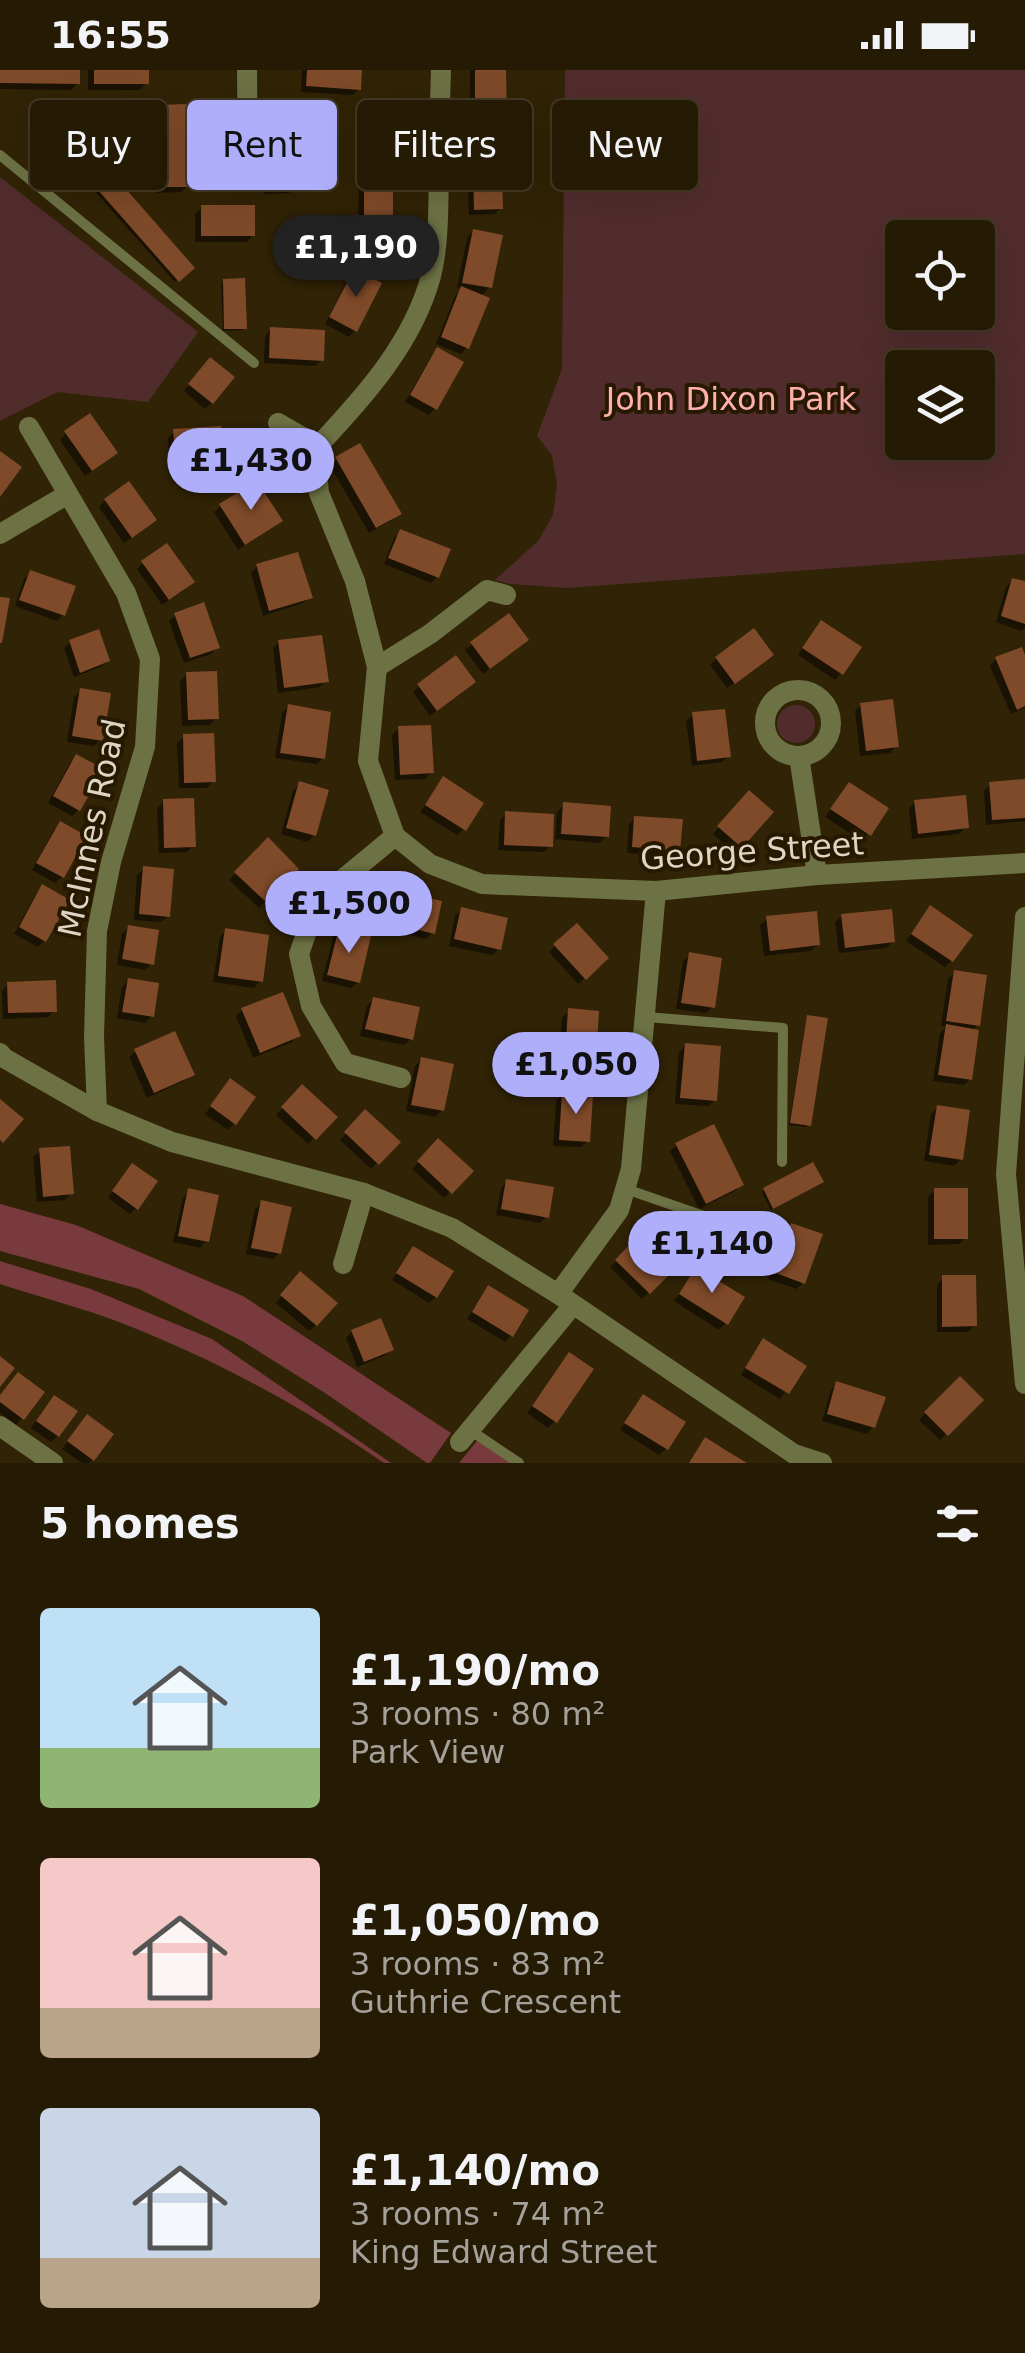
<!DOCTYPE html>
<meta charset="utf-8">
<style>
body{margin:0;font-family:"DejaVu Sans",sans-serif;background:#2d230e;color:#f1f3f6;height:100vh;display:flex;flex-direction:column;font-size:38px;white-space:nowrap}
*{box-sizing:border-box;margin:0}
p{font-size:32px;color:#a3a19a}
.icon{flex:none;width:55px;height:55px;fill:none;stroke:currentColor;stroke-width:2;stroke-linecap:round;stroke-linejoin:round}
.map{position:relative;height:1393px;overflow:hidden}
.panel{display:flex;flex-direction:column;background:#251a04;flex:1}
.panel>*{flex:none}
.top-card{position:absolute;left:30px;top:30px;width:965px;height:90px;display:flex;gap:20px}
.buttons{position:absolute;left:885px;top:150px;display:grid;gap:20px}
.buttons a{display:grid;place-items:center;width:110px;height:110px;border-radius:10px;background:#251a04;box-shadow:0 10px 40px #0002,0 0 0 2px #423826;font-size:50px}
.price{position:absolute;translate:-50% -85px;padding:0 22px;border-radius:35px;background:#aeaefb;color:#111;font-size:32px;line-height:65px;filter:drop-shadow(0 2px 5px #0008)}
.price::after{content:'';position:absolute;left:50%;top:60px;width:30px;height:22px;margin-left:-15px;background:inherit;clip-path:polygon(0 0,100% 0,50% 100%)}
.price.on{background:#222;color:#fff}
ul{padding:0;list-style:none}
li{display:flex;align-items:center;gap:30px;height:250px;padding:0 40px}
li span{display:grid;place-items:center;flex:none;width:280px;height:200px;border-radius:10px;color:#555}
li>.icon{margin-inline-start:auto}
span .icon{width:120px;height:120px;fill:#fffc;stroke-width:1}
li b{font-size:42px}
h2{display:flex;justify-content:space-between;align-items:center;height:120px;padding:0 40px;font-size:42px}
.tag{padding:0 35px;border-radius:10px;background:#251a04;box-shadow:0 10px 40px #0002,0 0 0 2px #423826;font-size:35px;line-height:90px}
.tag.on{background:#aeaefb;color:#111}
.status{display:flex;justify-content:space-between;align-items:center;height:70px;padding:0 50px;background:#251a04;direction:ltr}
.status svg{height:28px;fill:currentColor}
.map>svg:first-child{display:block}
.green{fill:#512c2d;fill-rule:evenodd}
.forest{fill:#783a3d}
.shadow{fill:#0007}
.building{fill:#7f4a29}
.lines{fill:none;stroke-linecap:round;stroke-linejoin:round}
.service{stroke:#6d7245;stroke-width:10}
.minor{stroke:#6d7245;stroke-width:20}
.labels{text-anchor:middle;dominant-baseline:central;stroke-width:8;stroke-linejoin:round;paint-order:stroke}
.park-label{font-size:32px;fill:#ffafb0;stroke:#271900}
.street-label{font-size:32px;fill:#dfd5c5;stroke:#271900}
</style>
<div class="status"><b>16:55</b><svg viewBox="0 0 49 12"><path d="M0 12V9h3v3zM5 12V6h3v6zM10 12V3h3v9zM15 12V0h3v12zM26 1h20v11H26zM47 4h2v5h-2z"/></svg></div>
<div class="map">
<svg width="1025" height="1393" viewBox="0 0 1025 1393">
<rect width="100%" height="100%" fill="#312305"/>
<g class="green">
<path d="M565,0H1025V484L567,518L510,514L495,510L538,471L553,445L557,415L552,385L537,366L562,299ZM902,168H978V242H902ZM902,298H978V372H902Z"/>
<path d="M0,107L198,262L148,332L57,322L0,351Z"/>
<circle cx="796" cy="654" r="19"/>
</g>
<g class="forest">
<path d="M0,1134L76,1155L243,1226L451,1363L430,1393H427L325,1323L242,1271L139,1219L0,1181Z"/>
<path d="M0,1191L91,1219L212,1269L391,1393H384C298,1334 209,1286 111,1249C75,1236 37,1226 0,1214Z"/>
<path d="M480,1367L519,1393H459Z"/>
</g>
<g class="shadow">
<path d="M0,0H78V13L71,20L0,19Z"/>
<path d="M88,0H146V13L140,20H88Z"/>
<path d="M302,0H360L359,19L352,25L301,22Z"/>
<path d="M470,0H504V43L498,50H470Z"/>
<path d="M369,32L395,84L388,91L361,90L362,39Z"/>
<path d="M159,38L188,116L181,122L156,123L153,44Z"/>
<path d="M267,39L296,117L289,123L264,124L261,46Z"/>
<path d="M473,60L501,138L494,144L469,145L466,66Z"/>
<path d="M84,75L191,198L175,212L67,90Z"/>
<path d="M366,96L390,175L384,181H358L359,103Z"/>
<path d="M202,138L253,165L247,172H195V144Z"/>
<path d="M473,161L490,217L480,227L467,277L461,284L436,274L455,226L461,219L457,218L467,168Z"/>
<path d="M354,202L355,260L349,267L325,254L348,208Z"/>
<path d="M224,211L244,258L242,260L223,261L221,214Z"/>
<path d="M271,259L321,290L315,296L264,293L265,266Z"/>
<path d="M437,280L435,338L429,345L405,332L431,287Z"/>
<path d="M204,297L211,333L205,339L184,321Z"/>
<path d="M174,362L221,395L215,402L170,405L168,368Z"/>
<path d="M66,363L108,389L85,406L60,370Z"/>
<path d="M337,389L398,444L392,450L369,463L330,396Z"/>
<path d="M105,431L148,456L124,473L99,437Z"/>
<path d="M221,436L280,451L238,480L214,442Z"/>
<path d="M400,462L437,507L431,513L384,494L394,468Z"/>
<path d="M143,493L186,519L162,535L137,499Z"/>
<path d="M257,496L310,527L303,533L263,546L251,503Z"/>
<path d="M31,503L63,545L57,551L15,536L24,509Z"/>
<path d="M1013,510L1025,514V557L1021,561L996,552L1006,517Z"/>
<path d="M176,545L217,577L211,584L184,593L169,551Z"/>
<path d="M508,547L519,576L483,604L465,580Z"/>
<path d="M815,560L841,603L835,610L798,585Z"/>
<path d="M70,572L108,591L101,597L74,607L64,578Z"/>
<path d="M279,572L326,611L320,617L278,623L273,578Z"/>
<path d="M716,589L764,591L727,618L710,595Z"/>
<path d="M996,589L1025,591V638L1011,644L990,596Z"/>
<path d="M187,604L216,648L210,655L182,656L180,611Z"/>
<path d="M419,616L467,618L430,646L413,622Z"/>
<path d="M81,621L100,670L94,676L67,672L74,627Z"/>
<path d="M861,635L896,676L890,683L860,686L855,641Z"/>
<path d="M288,637L323,688L317,694L275,688L282,643Z"/>
<path d="M693,645L728,686L722,692L692,696L686,651Z"/>
<path d="M399,658L431,702L425,709L395,710L392,665Z"/>
<path d="M184,667L213,711L207,718H179L177,673Z"/>
<path d="M77,687L78,740L72,746L48,733L70,693Z"/>
<path d="M443,710L464,759L457,765L420,742Z"/>
<path d="M1025,712V751L986,755L984,721L990,714Z"/>
<path d="M299,714L314,765L307,772L281,764L293,721Z"/>
<path d="M849,715L885,739L862,771L825,747Z"/>
<path d="M749,723L771,742L734,783L713,764Z"/>
<path d="M164,732L193,776L187,782L159,783L157,738Z"/>
<path d="M915,732L966,757L959,764L912,769L909,738Z"/>
<path d="M564,735L606,766L600,773L555,769L557,742Z"/>
<path d="M506,744L550,776L544,782L498,780L500,750Z"/>
<path d="M635,748L678,780L671,786L627,783L629,755Z"/>
<path d="M60,754L84,767L62,807L55,813L32,800L54,760Z"/>
<path d="M268,771L296,799L259,838L229,810Z"/>
<path d="M144,799L168,846L161,852L134,850L137,805Z"/>
<path d="M43,818L44,871L38,877L14,864L36,824Z"/>
<path d="M396,823L433,862L426,869L383,859L389,829Z"/>
<path d="M462,839L499,879L492,885L449,876L455,846Z"/>
<path d="M924,845L951,891L945,897L906,871Z"/>
<path d="M842,846L893,871L886,878L839,883L835,852Z"/>
<path d="M767,849L818,874L811,881L764,886L760,855Z"/>
<path d="M576,856L606,888L578,914L549,882Z"/>
<path d="M128,858L152,893L145,900L117,895L122,864Z"/>
<path d="M226,860L260,911L254,918L213,912L220,867Z"/>
<path d="M339,861L358,912L351,918L322,911L333,867Z"/>
<path d="M690,885L713,937L706,943L676,939L683,891Z"/>
<path d="M955,902L978,954L972,961L970,1009L964,1015L933,1011L940,963L946,957L941,956L948,909Z"/>
<path d="M128,911L152,946L145,953L117,948L122,917Z"/>
<path d="M8,914L54,941L48,947L3,949L2,921Z"/>
<path d="M374,929L411,969L404,975L360,966L367,936Z"/>
<path d="M243,940L298,965L292,972L253,988L236,946Z"/>
<path d="M569,941L594,988L587,994L559,992L562,947Z"/>
<path d="M808,948V1055L806,1057L789,1055L806,951Z"/>
<path d="M685,976L715,1030L708,1036L675,1034L679,982Z"/>
<path d="M136,981L192,1004L186,1010L147,1028L129,987Z"/>
<path d="M421,990L442,1040L435,1047L406,1041L415,996Z"/>
<path d="M224,1018L234,1054L228,1060L205,1044Z"/>
<path d="M302,1018L334,1047L308,1074L276,1045Z"/>
<path d="M563,1024L588,1071L581,1077L553,1076L556,1031Z"/>
<path d="M938,1037L961,1089L954,1096L924,1091L931,1044Z"/>
<path d="M366,1042L397,1072L371,1099L340,1070Z"/>
<path d="M438,1072L470,1101L444,1128L412,1099Z"/>
<path d="M677,1075L741,1115L735,1121L699,1139L670,1081Z"/>
<path d="M40,1081L71,1123L65,1130L37,1132L33,1087Z"/>
<path d="M126,1102L136,1138L130,1144L108,1128Z"/>
<path d="M507,1111L546,1146L540,1153L496,1145L501,1118Z"/>
<path d="M819,1114L771,1140L762,1123L764,1120Z"/>
<path d="M935,1120L966,1168L959,1174L928,1175V1127Z"/>
<path d="M189,1121L206,1171L200,1178L173,1172L183,1128Z"/>
<path d="M262,1133L279,1183L273,1189L246,1184L255,1139Z"/>
<path d="M792,1156L803,1213L796,1219L768,1209L785,1162Z"/>
<path d="M647,1160L646,1186L666,1205L642,1229L610,1197Z"/>
<path d="M413,1179L436,1227L429,1233L392,1210Z"/>
<path d="M696,1200L726,1253L719,1260L674,1231Z"/>
<path d="M943,1208L974,1255L968,1262H937V1214Z"/>
<path d="M294,1211L316,1255L309,1261L276,1233Z"/>
<path d="M488,1218L511,1265L505,1272L467,1249Z"/>
<path d="M352,1262L391,1279L384,1286L357,1297L346,1268Z"/>
<path d="M757,1278L803,1296L780,1329L741,1305Z"/>
<path d="M563,1292L555,1351L548,1358L527,1343Z"/>
<path d="M960,1309L981,1330L940,1370L919,1350Z"/>
<path d="M837,1314L873,1357L867,1364L822,1351L831,1320Z"/>
<path d="M0,1326L22,1348L16,1355L0,1343Z"/>
<path d="M643,1327L666,1379L659,1385L620,1360Z"/>
<path d="M48,1334L58,1366L51,1372L31,1358Z"/>
<path d="M81,1354L111,1364L89,1393H82L62,1379Z"/>
</g>
<g class="building">
<path d="M0,0H80V14L0,13Z"/>
<rect x="94" y="0" width="55" height="14"/>
<path d="M307,0H362L361,20L306,16Z"/>
<path d="M475,0H506L507,44H475Z"/>
<path d="M368,30L399,31L397,85L366,84Z"/>
<path d="M187,34L190,117H161L158,35Z"/>
<path d="M295,36L298,118L269,119L266,37Z"/>
<path d="M501,56L503,139L474,140L472,57Z"/>
<path d="M84,71L195,198L179,212L68,86Z"/>
<rect x="364" y="94" width="29" height="82"/>
<rect x="201" y="135" width="54" height="31"/>
<path d="M473,159L503,165L492,218L462,213Z"/>
<path d="M354,199L382,213L357,262L329,247Z"/>
<path d="M245,208L247,259H224L223,209Z"/>
<path d="M461,216L490,228L469,279L441,267Z"/>
<path d="M270,257L325,260L324,291L269,288Z"/>
<path d="M437,277L464,292L437,340L410,325Z"/>
<path d="M210,287L235,307L213,334L188,314Z"/>
<path d="M90,343L118,383L92,401L64,361Z"/>
<path d="M221,356L224,396L176,399L173,359Z"/>
<path d="M360,373L402,444L376,458L335,387Z"/>
<path d="M0,381L22,397L0,427Z"/>
<path d="M129,411L157,450L132,468L104,429Z"/>
<path d="M257,411L283,451L245,475L219,434Z"/>
<path d="M400,459L451,479L439,508L388,488Z"/>
<path d="M167,473L195,512L169,530L141,491Z"/>
<path d="M298,482L313,528L269,541L256,494Z"/>
<path d="M30,500L76,516L65,546L19,530Z"/>
<path d="M1012,508L1025,511V554L1001,546Z"/>
<path d="M0,527L10,528L2,573H0Z"/>
<path d="M204,532L220,578L190,588L174,543Z"/>
<path d="M509,543L529,570L490,599L470,572Z"/>
<path d="M821,550L862,577L843,605L802,578Z"/>
<path d="M754,558L774,585L735,614L715,587Z"/>
<path d="M99,559L110,591L80,603L69,570Z"/>
<path d="M322,565L329,612L284,618L278,570Z"/>
<path d="M1022,577L1025,585V636L1017,640L995,587Z"/>
<path d="M456,585L476,612L437,641L417,614Z"/>
<path d="M217,601L219,649L188,650L186,602Z"/>
<path d="M80,618L111,623L103,671L72,666Z"/>
<path d="M893,629L899,677L866,681L860,633Z"/>
<path d="M288,634L331,642L325,689L280,683Z"/>
<path d="M725,639L731,687L697,691L692,642Z"/>
<path d="M431,655L434,703L400,705L398,656Z"/>
<path d="M214,663L216,712L184,713L183,664Z"/>
<path d="M76,684L104,699L80,741L53,726Z"/>
<path d="M443,706L484,733L466,761L425,735Z"/>
<path d="M1025,709V748L992,750L989,712Z"/>
<path d="M299,711L329,720L316,766L286,758Z"/>
<path d="M849,712L889,738L871,766L830,739Z"/>
<path d="M749,720L774,742L742,778L717,756Z"/>
<path d="M966,725L969,758L918,764L914,730Z"/>
<path d="M194,728L196,777L164,778L163,729Z"/>
<path d="M563,732L611,736L609,767L561,764Z"/>
<path d="M505,741L554,744L553,777L504,775Z"/>
<path d="M634,746L683,749L680,781L632,777Z"/>
<path d="M60,751L87,766L64,808L36,793Z"/>
<path d="M268,767L299,799L267,833L234,802Z"/>
<path d="M143,796L174,799L170,847L139,844Z"/>
<path d="M42,814L70,830L46,872L19,857Z"/>
<path d="M395,820L442,831L435,864L388,853Z"/>
<path d="M930,835L973,865L953,892L911,864Z"/>
<path d="M461,837L508,848L501,880L454,869Z"/>
<path d="M892,839L895,872L845,878L841,844Z"/>
<path d="M817,841L820,875L770,881L766,846Z"/>
<path d="M577,853L609,888L586,910L553,874Z"/>
<path d="M128,855L159,860L154,895L122,889Z"/>
<path d="M225,858L269,865L263,912L218,906Z"/>
<path d="M339,858L371,866L360,913L327,905Z"/>
<path d="M689,882L722,888L715,938L681,933Z"/>
<path d="M954,900L987,905L980,956L946,951Z"/>
<path d="M128,908L159,913L154,947L122,942Z"/>
<path d="M56,910L57,942L8,943L7,912Z"/>
<path d="M283,922L301,966L260,983L241,938Z"/>
<path d="M373,927L420,937L413,970L365,959Z"/>
<path d="M568,938L599,941L596,989L565,987Z"/>
<path d="M807,945L828,948L811,1056L790,1053Z"/>
<path d="M946,954L979,960L972,1010L938,1005Z"/>
<path d="M175,961L195,1005L154,1023L134,979Z"/>
<path d="M685,973L721,976L717,1031L680,1028Z"/>
<path d="M421,987L454,994L444,1041L411,1035Z"/>
<path d="M230,1008L256,1027L236,1055L210,1036Z"/>
<path d="M302,1014L338,1047L316,1070L281,1037Z"/>
<path d="M562,1022L593,1024L590,1072L559,1070Z"/>
<path d="M0,1029L24,1049L3,1073L0,1070Z"/>
<path d="M937,1035L970,1040L963,1090L929,1085Z"/>
<path d="M365,1039L401,1072L379,1095L344,1062Z"/>
<path d="M714,1054L744,1115L706,1134L675,1073Z"/>
<path d="M438,1068L474,1101L452,1124L417,1091Z"/>
<path d="M70,1076L74,1124L43,1127L39,1078Z"/>
<path d="M813,1092L824,1112L773,1139L763,1118Z"/>
<path d="M132,1093L158,1111L138,1140L112,1121Z"/>
<path d="M506,1109L554,1117L549,1148L501,1139Z"/>
<path d="M188,1118L219,1125L209,1172L178,1166Z"/>
<rect x="934" y="1118" width="34" height="51"/>
<path d="M261,1130L292,1137L281,1184L251,1178Z"/>
<path d="M791,1153L823,1164L805,1214L773,1202Z"/>
<path d="M647,1156L663,1171L649,1186L669,1205L650,1224L615,1190Z"/>
<path d="M413,1176L454,1201L437,1228L396,1203Z"/>
<path d="M696,1197L745,1227L728,1255L679,1224Z"/>
<path d="M300,1201L338,1233L317,1256L280,1225Z"/>
<path d="M942,1205H976L977,1256L942,1257Z"/>
<path d="M488,1215L529,1240L513,1267L472,1242Z"/>
<path d="M381,1248L394,1280L364,1292L351,1260Z"/>
<path d="M763,1268L807,1296L789,1324L745,1298Z"/>
<path d="M569,1282L594,1299L557,1353L532,1336Z"/>
<path d="M0,1286L15,1298L0,1317Z"/>
<path d="M18,1302L45,1322L24,1350L0,1332V1325Z"/>
<path d="M960,1306L984,1330L948,1366L924,1342Z"/>
<path d="M836,1311L886,1327L875,1358L827,1344Z"/>
<path d="M643,1324L686,1352L668,1380L624,1353Z"/>
<path d="M54,1325L78,1341L59,1367L36,1351Z"/>
<path d="M87,1344L114,1364L94,1391L67,1371Z"/>
<path d="M705,1367L727,1381L747,1393H689Z"/>
</g>
<g class="lines">
<g class="service">
<path d="M0,85L254,293"/>
<path d="M646,947L783,958L782,1092"/>
<path d="M626,1119L747,1161"/>
<path d="M470,1360L519,1393"/>
</g>
<g class="minor">
<path d="M247,0L248,99"/>
<path d="M441,0C440,31 439,61 439,92C438,129 440,169 431,206C413,273 364,327 318,376L317,401L319,423L355,511L377,597L368,691L395,766L430,794L482,814L656,821L817,805L1025,793"/>
<path d="M278,353L318,376"/>
<path d="M29,357L126,523L150,589L145,677L111,792L97,861L94,967L97,1041L172,1072L364,1123L452,1158L558,1224L794,1384L822,1393"/>
<path d="M0,464L68,424"/>
<path d="M377,597L430,564L487,520L506,525"/>
<circle cx="798" cy="653" r="33"/>
<path d="M799,686L817,805"/>
<path d="M395,766L337,814L311,850L299,884L311,936L345,993L401,1008"/>
<path d="M1025,847L1006,1104L1025,1314"/>
<path d="M0,983L4,988L97,1041"/>
<path d="M343,1194L364,1123"/>
<path d="M558,1224L619,1140L631,1099L656,821"/>
<path d="M0,1356L53,1393"/>
<path d="M460,1372L573,1235"/>
</g>
</g>
<g class="labels">
<g class="park-label">
<text x="731" y="329">John Dixon Park</text>
</g>
<g class="street-label">
<text transform="translate(92 758) rotate(-78)">McInnes Road</text>
<text transform="translate(752 781) rotate(-4)">George Street</text>
</g>
</g>
</svg>
<div class="buttons">
<a><svg class="icon" aria-label="locate" viewBox="0 0 24 24"><circle cx="12" cy="12" r="6"/><path d="M12 2v4M12 18v4M2 12h4M18 12h4"/></svg></a>
<a><svg class="icon" aria-label="layers" viewBox="0 0 24 24"><path d="M12 4l9 5-9 5-9-5zM3 14l9 5 9-5"/></svg></a>
</div>
<b class="price on" style="left:356px;top:230px">£1,190</b>
<b class="price" style="left:251px;top:443px">£1,430</b>
<b class="price" style="left:349px;top:886px">£1,500</b>
<b class="price" style="left:576px;top:1047px">£1,050</b>
<b class="price" style="left:712px;top:1226px">£1,140</b>
<div class="top-card">
<a class="tag">Buy</a>
<a class="tag on">Rent</a>
<a class="tag">Filters</a>
<a class="tag">New</a>
</div>
</div>
<section class="panel">
<h2>5 homes<svg class="icon" aria-label="filters" viewBox="0 0 24 24"><path d="M4 7h16M4 17h16"/><circle cx="9" cy="7" r="2"/><circle cx="15" cy="17" r="2"/></svg></h2>
<ul>
<li><span style="background:linear-gradient(#bfe0f5 70%,#8fb573 0)"><svg class="icon" aria-label="home" viewBox="0 0 24 24"><path d="M3 11l9-7 9 7M6 9v11h12V9"/></svg></span><div><b>£1,190/mo</b><p>3 rooms · 80 m²</p><p>Park View</p></div></li>
<li><span style="background:linear-gradient(#f6c9c9 75%,#b9a48a 0)"><svg class="icon" aria-label="home" viewBox="0 0 24 24"><path d="M3 11l9-7 9 7M6 9v11h12V9"/></svg></span><div><b>£1,050/mo</b><p>3 rooms · 83 m²</p><p>Guthrie Crescent</p></div></li>
<li><span style="background:linear-gradient(#c9d6e8 75%,#b9a48a 0)"><svg class="icon" aria-label="home" viewBox="0 0 24 24"><path d="M3 11l9-7 9 7M6 9v11h12V9"/></svg></span><div><b>£1,140/mo</b><p>3 rooms · 74 m²</p><p>King Edward Street</p></div></li>
</ul>
</section>
